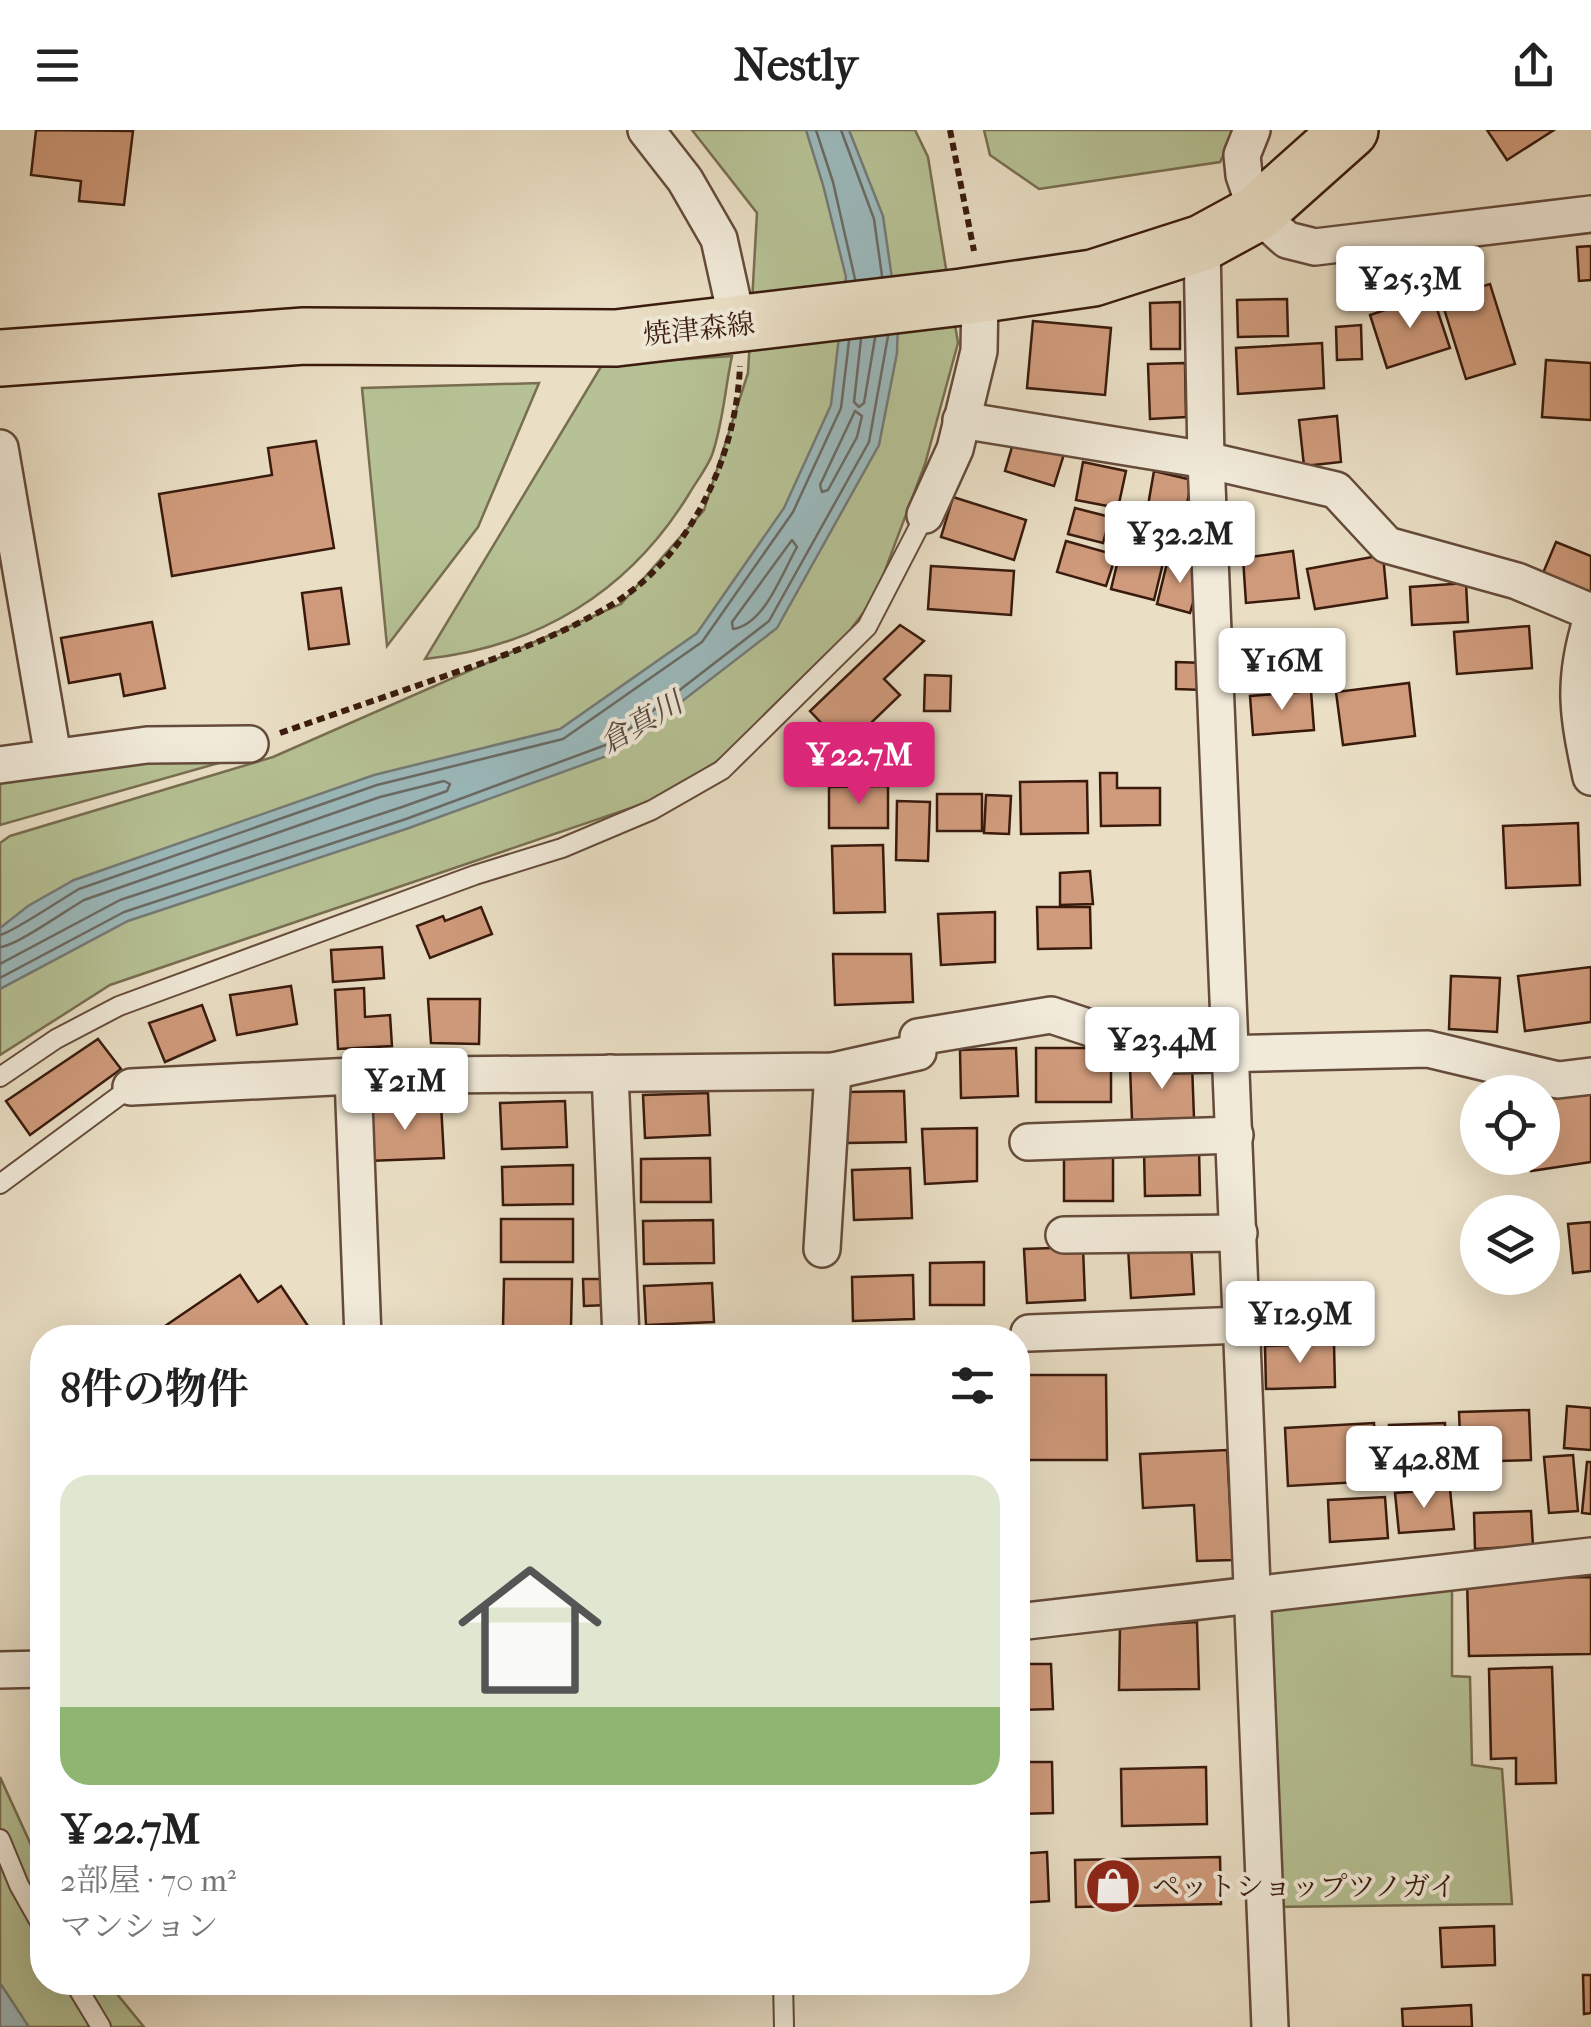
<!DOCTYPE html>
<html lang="ja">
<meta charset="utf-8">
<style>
body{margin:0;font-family:"IM FELL French Canon","Noto Serif JP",serif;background:#f6f6f6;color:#222;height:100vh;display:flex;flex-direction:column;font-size:38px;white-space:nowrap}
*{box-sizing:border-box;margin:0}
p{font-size:32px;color:#767676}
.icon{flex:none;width:55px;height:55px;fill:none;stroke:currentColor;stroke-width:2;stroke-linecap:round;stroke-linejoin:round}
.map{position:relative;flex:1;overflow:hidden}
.panel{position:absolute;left:30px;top:1195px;width:1000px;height:670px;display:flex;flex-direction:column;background:#fff;border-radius:40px;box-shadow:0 10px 40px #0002}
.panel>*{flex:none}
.tools{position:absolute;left:1460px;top:945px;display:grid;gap:20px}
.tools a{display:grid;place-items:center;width:100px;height:100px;border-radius:50%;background:#fff;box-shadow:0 10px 40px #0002;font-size:50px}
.price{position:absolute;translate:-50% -85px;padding:0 22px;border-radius:10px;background:#fff;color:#222;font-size:32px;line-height:65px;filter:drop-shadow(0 2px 5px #0008)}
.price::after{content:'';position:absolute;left:50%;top:60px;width:30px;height:22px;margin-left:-15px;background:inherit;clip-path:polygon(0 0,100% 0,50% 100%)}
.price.on{background:#db2777;color:#fff}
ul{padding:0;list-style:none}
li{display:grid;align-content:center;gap:20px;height:530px;padding:0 30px}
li+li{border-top:2px solid #e0e0e0}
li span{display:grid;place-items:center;height:310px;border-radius:30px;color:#555}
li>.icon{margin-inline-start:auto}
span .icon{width:180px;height:180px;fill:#fffc;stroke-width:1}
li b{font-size:42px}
h2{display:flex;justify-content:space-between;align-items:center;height:120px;padding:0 30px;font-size:42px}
header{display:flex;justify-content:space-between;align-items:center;height:130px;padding:0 30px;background:#fff;font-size:45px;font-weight:800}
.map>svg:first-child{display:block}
.green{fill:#b6c295;stroke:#786e51;stroke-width:2.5}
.water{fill:#9bbabd;stroke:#747a77;stroke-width:2.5}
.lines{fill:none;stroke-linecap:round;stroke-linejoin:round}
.shore{stroke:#6a6a65;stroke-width:2.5}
.building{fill:#d09b7c;stroke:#391a0d;stroke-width:2.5}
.lane-casing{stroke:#654b3b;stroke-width:22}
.street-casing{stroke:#654b3b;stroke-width:40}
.primary-casing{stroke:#391a0d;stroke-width:60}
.path{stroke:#391a0d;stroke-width:6;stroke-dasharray:8 5;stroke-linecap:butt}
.lane{stroke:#f1ead9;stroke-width:18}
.street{stroke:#f1ead9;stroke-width:35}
.primary{stroke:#eadfc5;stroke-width:55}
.labels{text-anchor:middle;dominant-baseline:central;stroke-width:8;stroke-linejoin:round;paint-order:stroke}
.street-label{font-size:28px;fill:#391a0d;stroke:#f1ead9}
.poi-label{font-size:28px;fill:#391a0d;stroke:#f1ead9;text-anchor:start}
.water-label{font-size:30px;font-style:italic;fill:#564a42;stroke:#f1ead9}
</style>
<header><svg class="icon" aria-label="menu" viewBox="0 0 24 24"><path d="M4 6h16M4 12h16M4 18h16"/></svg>Nestly<svg class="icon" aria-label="share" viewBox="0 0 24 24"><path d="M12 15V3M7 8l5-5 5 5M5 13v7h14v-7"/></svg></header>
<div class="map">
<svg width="1591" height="1897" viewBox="0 0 1591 1897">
<rect width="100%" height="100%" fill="#eadfc5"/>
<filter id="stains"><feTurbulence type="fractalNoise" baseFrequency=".002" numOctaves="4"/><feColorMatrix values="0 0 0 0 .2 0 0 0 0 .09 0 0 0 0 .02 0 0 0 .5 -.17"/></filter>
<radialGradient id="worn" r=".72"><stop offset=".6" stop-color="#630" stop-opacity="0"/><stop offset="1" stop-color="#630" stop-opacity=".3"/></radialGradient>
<g class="green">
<path d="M692,0H915L928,27L958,213L925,334L875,467L810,554L681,661L110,855L0,925V713L10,706L273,627L621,474L704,380L748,243L757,83Z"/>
<path d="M984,0H1236L1220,32L1039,59L990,25Z"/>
<path d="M732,226C725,258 723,294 712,325C707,338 696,352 689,364C629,462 538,517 425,529L602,235Z"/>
<path d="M539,253L478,397L387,516L362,258Z"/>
<path d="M240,627L0,695V650L98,633Z"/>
<path d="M1452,1441V1546L1470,1547L1472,1635L1502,1639L1512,1774L1266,1777L1254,1462Z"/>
<path d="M0,1647L42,1739V1852L108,1853L144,1897H0Z"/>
</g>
<g class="water">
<path d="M806,0H849L883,86L898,190L897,223L879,315L777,498L615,623L409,698L128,791L0,859V798L28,776L74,750L374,645L560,599L697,503L784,378L831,275L846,147L823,55Z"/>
<path d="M0,1853L29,1897H0Z"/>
</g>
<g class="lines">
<g class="shore">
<path d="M816,0L833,52L855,149"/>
<path d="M841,0L874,89L882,146"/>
<path d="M861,209L854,272L859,277L864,273L875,208"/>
<path d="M855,281L862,286L857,307L828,360L822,362L820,355Z"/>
<path d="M792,410L797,417C782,443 765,494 733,499L732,492Z"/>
<path d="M0,805C12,803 63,768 79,759L377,655L563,609L702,512L793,382L841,278L849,211"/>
<path d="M0,817C16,816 65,781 84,770L380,667L444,651L450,654L447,661L402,677L120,770L0,834"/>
<path d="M0,848L124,782L406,689L611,613L769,491L869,312L888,206"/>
</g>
</g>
<g class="building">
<path d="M36,0L133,1L124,75L79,71L81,51L31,45Z"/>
<path d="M1487,0H1554L1507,30Z"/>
<path d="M1591,116V150L1579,151L1577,117Z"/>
<path d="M1427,124L1434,145L1401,157L1393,137Z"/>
<path d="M1490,154L1515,234L1466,249L1441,169Z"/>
<path d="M1432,164L1450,218L1387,238L1370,185Z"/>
<path d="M1287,169L1288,206L1238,207L1237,170Z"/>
<path d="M1180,172V219H1151L1150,173Z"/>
<path d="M1033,191L1111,198L1105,265L1027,258Z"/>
<path d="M1361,195L1362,229L1337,230L1336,197Z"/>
<path d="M1322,213L1324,258L1238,264L1236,218Z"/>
<path d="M1546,230L1591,233V290L1542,287Z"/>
<path d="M1185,233L1186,287L1150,289L1148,234Z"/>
<path d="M1337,286L1341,332L1304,336L1299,290Z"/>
<path d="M1014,310L1064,324L1054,356L1005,341Z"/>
<path d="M316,311L334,418L172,446L159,364L272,345L268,318Z"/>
<path d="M1083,332L1126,341L1118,378L1076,370Z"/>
<path d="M1154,341L1192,350L1184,388L1147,381Z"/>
<path d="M953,367L1026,390L1014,430L941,407Z"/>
<path d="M1075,378L1110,387L1103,413L1068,404Z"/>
<path d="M1146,386L1172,393L1165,420L1139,413Z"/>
<path d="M1066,411L1116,425L1106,456L1057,442Z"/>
<path d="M1556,412L1591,426V462L1543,443Z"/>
<path d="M1293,421L1299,468L1246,473L1243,428Z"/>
<path d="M1120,422L1163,433L1154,470L1111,459Z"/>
<path d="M1383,425L1387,468L1315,479L1307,439Z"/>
<path d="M1168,429L1203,439L1190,483L1157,474Z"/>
<path d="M931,436L1014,441L1011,485L928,479Z"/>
<path d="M1466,453L1468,492L1412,495L1410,457Z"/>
<path d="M341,458L349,514L309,519L302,463Z"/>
<path d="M152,492L165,558L124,566L120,544L69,553L61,508Z"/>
<path d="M900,495L924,511L884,549L900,565L845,618L810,581Z"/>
<path d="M1529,496L1532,538L1457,544L1454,502Z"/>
<path d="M1176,532L1204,533L1203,560L1176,559Z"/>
<path d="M925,545L951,546L950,581H924Z"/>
<path d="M1409,553L1415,606L1343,615L1336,562Z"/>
<path d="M1311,561L1314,600L1253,605L1250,566Z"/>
<path d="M1100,643H1117V658H1160V695L1101,696Z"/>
<path d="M1087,651L1088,703L1021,704L1020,652Z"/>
<path d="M888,656V698H829V657Z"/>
<rect x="937" y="664" width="45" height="37"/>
<path d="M986,665L1011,666L1009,704L984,703Z"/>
<path d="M897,671L930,672L928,731L896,730Z"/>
<path d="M1578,693L1580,755L1506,758L1503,696Z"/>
<path d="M883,715L885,782L834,783L832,716Z"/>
<path d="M1090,741L1093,774L1060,775V743Z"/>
<path d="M481,777L492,804L430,828L417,796L443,786L445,791Z"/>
<path d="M1037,777H1090L1091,818L1038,819Z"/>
<path d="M995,782V832L941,835L938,784Z"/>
<path d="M382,817L384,848L333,852L331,820Z"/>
<path d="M833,824H911L913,872L835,875Z"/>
<path d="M1591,837V892L1525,901L1518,846Z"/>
<path d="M1451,846L1500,848L1497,902L1449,899Z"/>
<path d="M291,856L297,894L237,905L230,865Z"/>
<path d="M364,858L365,887L390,885L392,916L338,919L335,860Z"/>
<path d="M428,869H480L479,914L431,913Z"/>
<path d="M202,875L215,910L165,932L149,893Z"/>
<path d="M98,909L121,939L30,1005L6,971Z"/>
<path d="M1016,918L1018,966L961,968L960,920Z"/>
<rect x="1036" y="918" width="75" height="54"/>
<path d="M1192,934L1194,988L1132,990L1130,937Z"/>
<path d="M1591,959V1032L1531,1041L1529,1028H1542V966Z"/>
<path d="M904,961L906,1012L847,1013V962Z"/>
<path d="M708,963L710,1005L645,1008L643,965Z"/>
<path d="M565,971L567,1017L502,1019L500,973Z"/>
<path d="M441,974L444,1028L368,1031L365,978Z"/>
<path d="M977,998V1051L925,1054L922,999Z"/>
<path d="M1199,1019L1200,1065L1145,1066L1144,1021Z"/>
<rect x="1064" y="1022" width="49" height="49"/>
<path d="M710,1028L711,1072H641V1029Z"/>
<path d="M573,1035V1074L503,1075L502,1037Z"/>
<path d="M910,1038L912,1088L854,1090L852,1040Z"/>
<rect x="501" y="1089" width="72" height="43"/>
<path d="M713,1090L714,1133L644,1134L643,1091Z"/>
<path d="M1591,1092V1141L1573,1143L1568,1094Z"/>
<path d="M1191,1114L1194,1164L1131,1168L1128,1117Z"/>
<path d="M1083,1117L1085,1170L1027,1173L1024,1119Z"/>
<path d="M984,1132V1175H930V1133Z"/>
<path d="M240,1145L258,1172L281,1156L316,1208H261L257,1201L248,1208H169L162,1198Z"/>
<path d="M913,1145L914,1189L853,1191L852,1147Z"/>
<path d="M504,1149H572L571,1198H503Z"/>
<path d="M583,1149H609L608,1175L584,1176Z"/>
<path d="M712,1153L714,1192L646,1195L644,1156Z"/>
<path d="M1334,1214L1335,1257L1266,1259L1265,1216Z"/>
<path d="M1022,1245H1106L1107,1330H1022Z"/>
<path d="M1567,1276L1591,1278V1320L1564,1318Z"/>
<path d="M1529,1280L1531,1330L1461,1332L1459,1282Z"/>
<path d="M1374,1293L1377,1351L1288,1356L1285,1298Z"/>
<path d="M1445,1293L1446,1341L1389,1342V1295Z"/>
<path d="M1227,1320L1233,1430L1197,1431L1194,1375L1143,1378L1140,1324Z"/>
<path d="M1573,1325L1578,1381L1549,1383L1544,1327Z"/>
<path d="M1587,1332H1591V1384L1582,1383Z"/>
<path d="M1450,1359L1454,1399L1399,1403L1395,1363Z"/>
<path d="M1385,1367L1388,1408L1330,1412L1328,1370Z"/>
<path d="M1531,1381L1533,1416L1475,1419L1474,1383Z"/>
<path d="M1591,1447V1524L1469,1526L1467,1449Z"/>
<path d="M1197,1492L1199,1559L1119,1560L1120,1497Z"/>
<path d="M1018,1534H1051L1053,1579L1018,1580Z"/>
<path d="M1552,1537L1556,1653L1516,1654V1628L1491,1629L1489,1539Z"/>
<path d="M1018,1632H1052L1053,1683L1018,1684Z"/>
<path d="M1206,1637L1207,1694L1122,1696L1121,1639Z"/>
<path d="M1047,1722L1049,1771L1018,1773V1724Z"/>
<path d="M1220,1727L1221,1774L1076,1777L1075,1730Z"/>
<path d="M1494,1796L1495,1835L1442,1837L1440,1798Z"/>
<path d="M1583,1845H1591V1883L1584,1884Z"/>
<path d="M1471,1875L1472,1897H1403L1402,1879Z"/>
</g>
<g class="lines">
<g class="lane-casing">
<g id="lane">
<path d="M0,947L56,909L119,876L475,745L562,718L652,680L722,640L867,497L925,385"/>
<path d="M0,1054L131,957"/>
<path d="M0,1709L19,1755L42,1796"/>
<path d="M74,1852L101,1897"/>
<path d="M783,1852L784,1897"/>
</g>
</g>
<g class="street-casing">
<g id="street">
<path d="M646,0L685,50L719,109L738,195"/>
<path d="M1252,0L1242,25L1244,45L1257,83L1287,110L1315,117L1591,84"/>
<path d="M1202,113L1206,330L1270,1897"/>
<path d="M961,290L1206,330L1336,360L1387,415L1517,451L1591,482"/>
<path d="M0,318L53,626"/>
<path d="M925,385L955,319L979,221L980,164"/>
<path d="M1591,491C1572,553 1578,585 1591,647"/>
<path d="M0,635L147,615L250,614"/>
<path d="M610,943L621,1208"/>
<path d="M353,946L363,1208"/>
<path d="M131,957L353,946L833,941L918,922V907L1051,885L1173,925L1428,919L1558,950L1591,946"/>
<path d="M1028,1012L1235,1005"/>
<path d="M1064,1105L1239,1103"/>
<path d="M822,1119L833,941"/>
<path d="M1029,1203L1243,1195"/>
<path d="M1018,1492L1591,1426"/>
<path d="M0,1540L42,1539"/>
</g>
</g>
<g class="primary-casing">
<path id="primary" d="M0,228L304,206L616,208L962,167L1093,148L1202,113L1257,83L1350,0"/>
</g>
<g class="path">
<path d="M950,0L974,121"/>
<path d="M280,603C335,584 390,565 445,546C500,527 555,508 606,478C689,431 736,329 740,236"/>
</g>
<use href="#lane" class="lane"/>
<use href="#street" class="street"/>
<use href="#primary" class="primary"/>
</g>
<defs>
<g id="shop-disc" transform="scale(2.875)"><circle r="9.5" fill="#8f2418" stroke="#f1ead9"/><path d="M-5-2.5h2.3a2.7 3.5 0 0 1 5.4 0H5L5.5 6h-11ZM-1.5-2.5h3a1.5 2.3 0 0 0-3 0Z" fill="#fff"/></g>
</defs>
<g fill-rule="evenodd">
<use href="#shop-disc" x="1113" y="1756"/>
</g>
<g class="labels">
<g class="street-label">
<text transform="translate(699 199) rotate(-6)">焼津森線</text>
</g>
<g class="poi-label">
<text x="1152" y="1756">ペットショップツノガイ</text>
</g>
<g class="water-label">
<text transform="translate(641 593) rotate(-30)">倉真川</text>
</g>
</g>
<rect width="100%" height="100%" filter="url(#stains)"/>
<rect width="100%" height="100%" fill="url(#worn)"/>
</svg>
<div class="tools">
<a><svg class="icon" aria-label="locate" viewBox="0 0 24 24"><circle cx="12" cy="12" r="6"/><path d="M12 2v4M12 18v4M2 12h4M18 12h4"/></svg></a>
<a><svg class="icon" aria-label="layers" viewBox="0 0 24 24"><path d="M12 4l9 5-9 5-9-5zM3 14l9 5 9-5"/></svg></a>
</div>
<b class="price" style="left:1410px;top:201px">¥25.3M</b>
<b class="price" style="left:1180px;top:456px">¥32.2M</b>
<b class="price" style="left:1282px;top:583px">¥16M</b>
<b class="price on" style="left:859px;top:677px">¥22.7M</b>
<b class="price" style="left:1162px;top:962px">¥23.4M</b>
<b class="price" style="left:405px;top:1003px">¥21M</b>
<b class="price" style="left:1300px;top:1236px">¥12.9M</b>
<b class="price" style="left:1424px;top:1381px">¥42.8M</b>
<section class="panel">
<h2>8件の物件<svg class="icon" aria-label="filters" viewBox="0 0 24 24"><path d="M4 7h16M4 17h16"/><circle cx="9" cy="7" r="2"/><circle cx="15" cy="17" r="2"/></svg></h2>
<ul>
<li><span style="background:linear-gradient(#dfe7d0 75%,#8fb573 0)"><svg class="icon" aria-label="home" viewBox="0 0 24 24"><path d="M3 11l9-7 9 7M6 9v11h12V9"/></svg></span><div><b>¥22.7M</b><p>2部屋 · 70 m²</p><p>マンション</p></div></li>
</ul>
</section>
</div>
